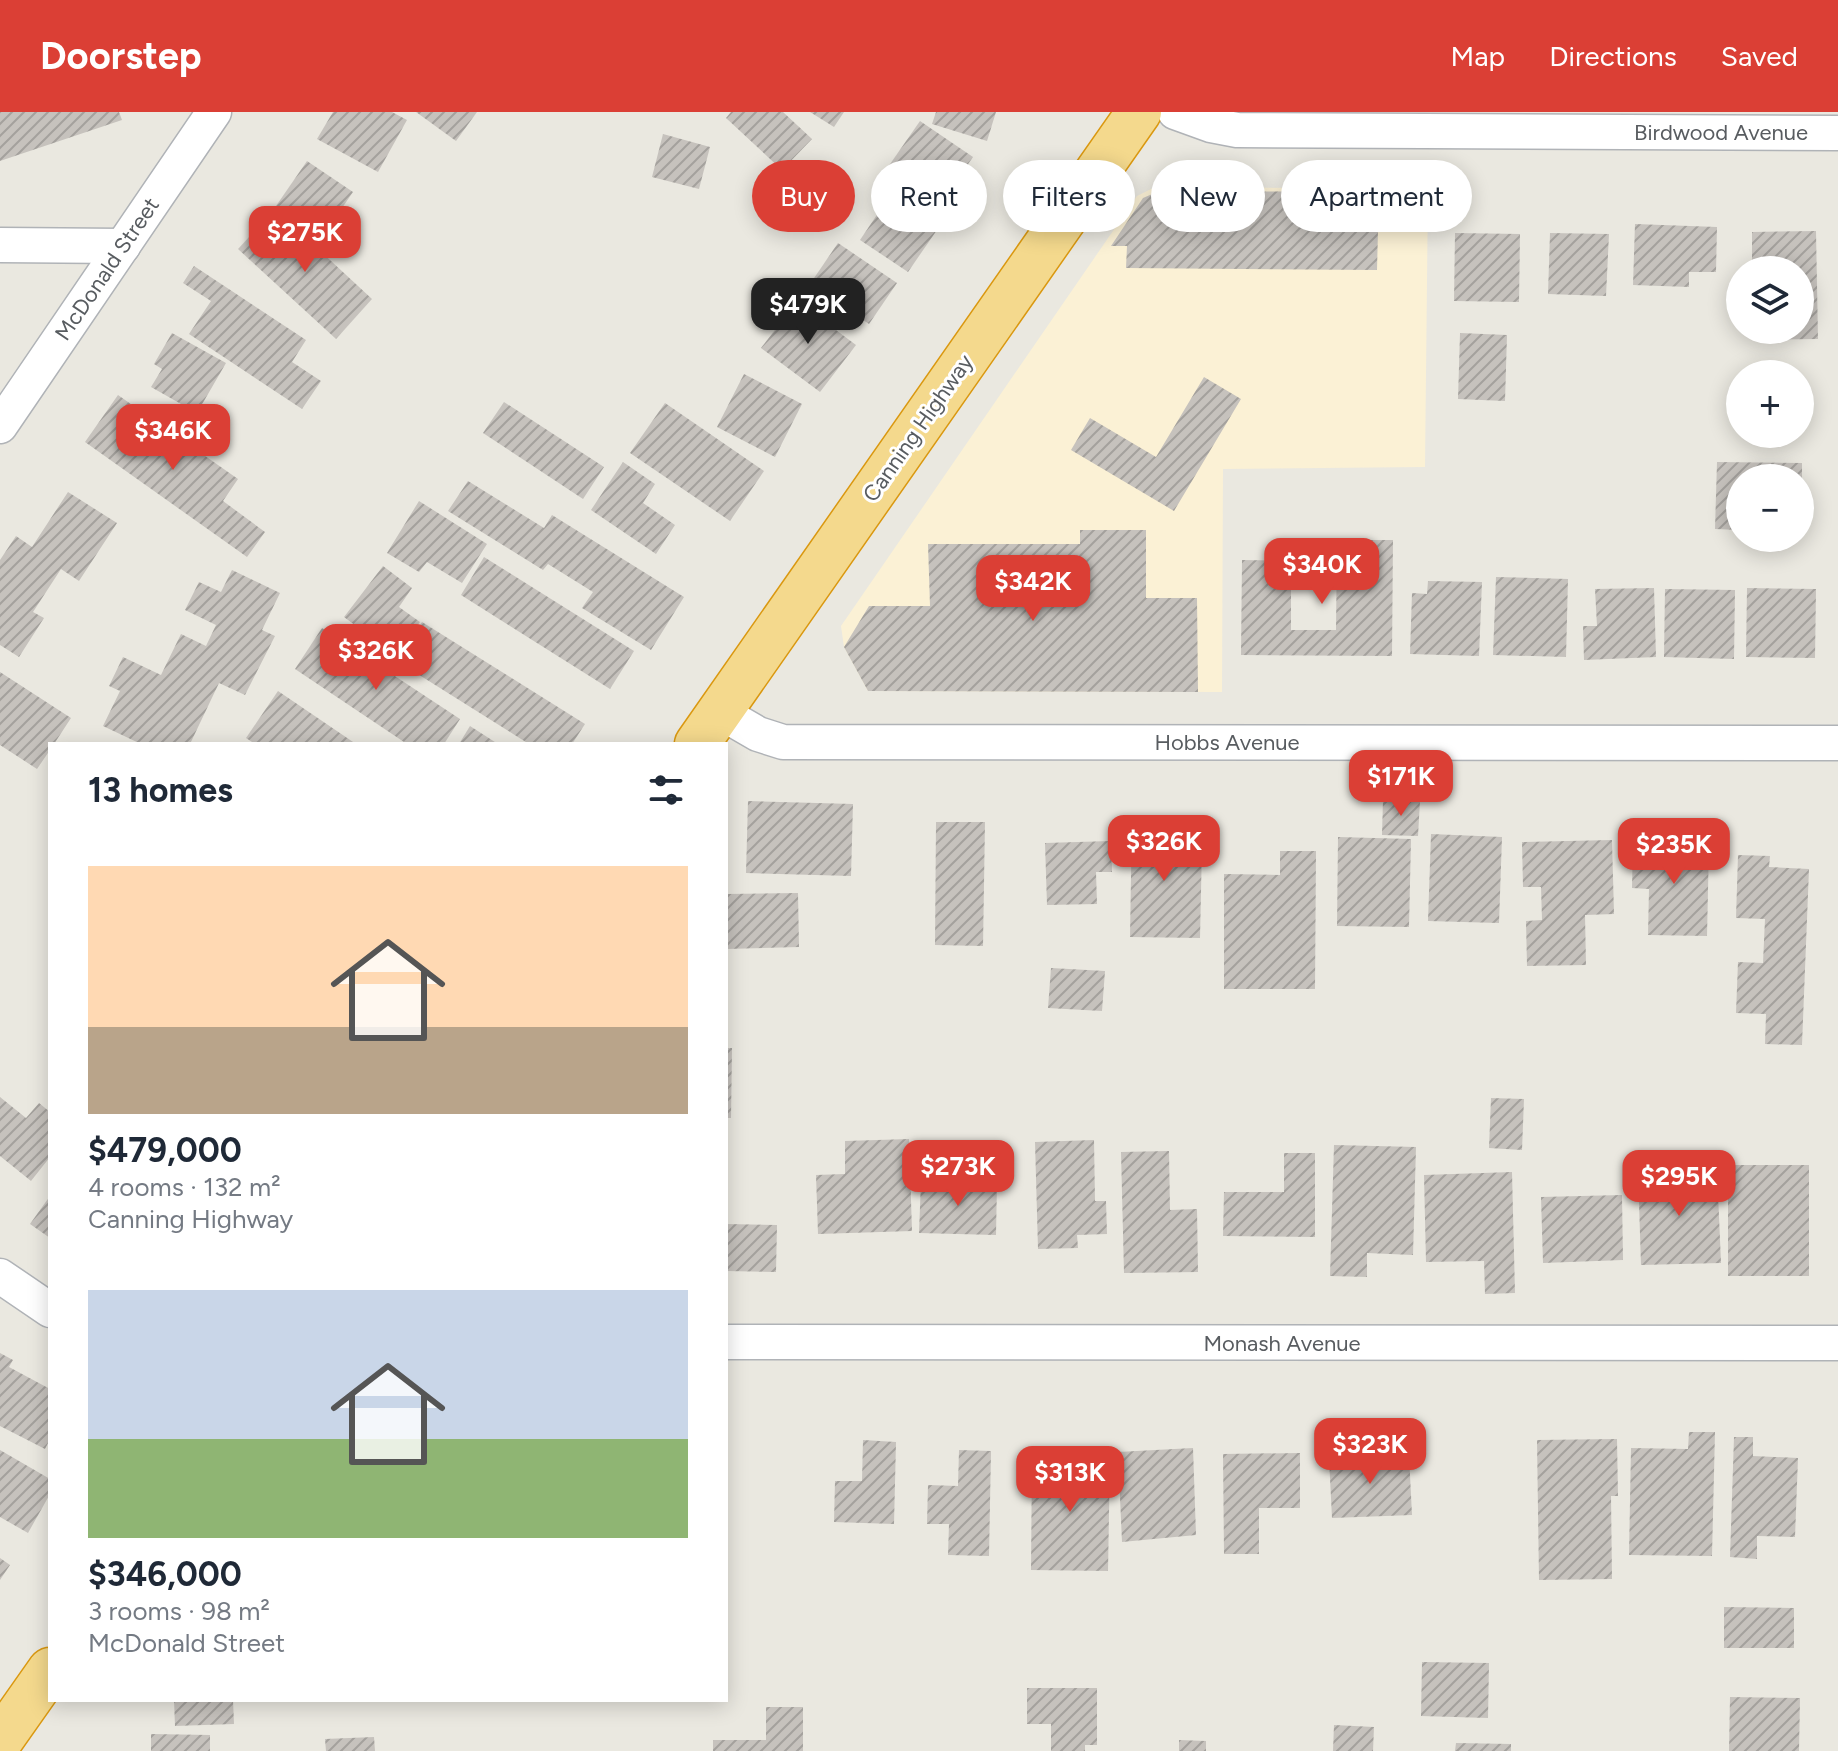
<!DOCTYPE html>
<meta charset="utf-8">
<style>
body{margin:0;font-family:Figtree,sans-serif;background:#f6f6f7;color:#1f2937;height:100vh;display:flex;flex-direction:column;font-size:30px;white-space:nowrap}
*{box-sizing:border-box;margin:0}
p{font-size:26px;color:#747a83}
.icon{flex:none;width:44px;height:44px;fill:none;stroke:currentColor;stroke-width:2;stroke-linecap:round;stroke-linejoin:round}
.map{position:relative;flex:1;overflow:hidden}
.sheet{position:absolute;left:48px;top:630px;width:680px;height:960px;display:flex;flex-direction:column;background:#fff;border-radius:0px;box-shadow:0 4px 20px #0003}
.sheet>*{flex:none}
.top-card{position:absolute;left:752px;top:48px;width:760px;height:72px;display:flex;gap:16px}
.fabs{position:absolute;left:1726px;top:144px;display:grid;gap:16px}
.fabs a{display:grid;place-items:center;width:88px;height:88px;border-radius:50%;background:#fff;box-shadow:0 4px 20px #0003;font-size:40px}
.price{position:absolute;translate:-50% -68px;padding:0 18px;border-radius:16px;background:#db3f35;color:#fff;font-size:26px;line-height:52px;filter:drop-shadow(0 2px 4px #0008)}
.price::after{content:'';position:absolute;left:50%;top:48px;width:24px;height:18px;margin-left:-12px;background:inherit;clip-path:polygon(0 0,100% 0,50% 100%)}
.price.active{background:#222;color:#fff}
ul{padding:0;list-style:none}
li{display:grid;align-content:center;gap:16px;height:424px;padding:0 40px}
li span{display:grid;place-items:center;height:248px;border-radius:0px;color:#555}
li>.icon{margin-inline-start:auto}
span .icon{width:144px;height:144px;fill:#fffc;stroke-width:1}
li b{font-size:34px}
h2{display:flex;justify-content:space-between;align-items:center;height:96px;padding:0 40px;font-size:34px}
.tag{padding:0 28px;border-radius:36px;background:#fff;box-shadow:0 4px 20px #0003;font-size:28px;line-height:72px}
.tag.active{background:#db3f35;color:#fff}
header{display:flex;align-items:center;gap:48px;box-sizing:border-box;height:112px;padding:0 40px;background:#db3f35;color:#fff}
header strong{font-size:38px}
nav{display:flex;gap:44px;margin-inline-start:auto;font-size:28px}
.map>svg:first-child{display:block}
.commercial{fill:#fbf1d5}
.building{fill:url(#building-hatch)}
.lines{fill:none;stroke-linecap:round;stroke-linejoin:round}
.street-casing{stroke:#b0b3b7;stroke-width:37}
.highway-casing{stroke:#da9810;stroke-width:47}
.street{stroke:#fff;stroke-width:34}
.highway{stroke:#f4d98d;stroke-width:44}
.labels{text-anchor:middle;dominant-baseline:central;stroke-width:6;stroke-linejoin:round;paint-order:stroke}
.street-label{font-size:22px;fill:#585c60;stroke:#fff}
</style>
<header>
<strong>Doorstep</strong>
<nav><a>Map</a><a>Directions</a><a>Saved</a></nav>
</header>
<div class="map">
<svg width="1838" height="1639" viewBox="0 0 1838 1639">
<defs>
<pattern id="building-hatch" width="6" height="6" patternUnits="userSpaceOnUse" patternTransform="scale(2)"><rect width="6" height="6" fill="#c6c2bd"/><path d="M-1 1l2-2M0 6l6-6M5 7l2-2" fill="none" stroke="#a4a19d"/></pattern>
</defs>
<rect width="100%" height="100%" fill="#eae8e0"/>
<path class="commercial" d="M1155,75L1428,77L1425,355L1223,357L1222,580L868,579L844,535L841,514L1137,84Z"/>
<g class="building">
<path d="M0,0H119L122,8L0,49Z"/>
<path d="M333,0H392L407,8L378,60L317,27Z"/>
<path d="M416,0H477L456,29Z"/>
<path d="M731,0H783L812,27L782,58L726,6Z"/>
<path d="M810,0H844L834,15Z"/>
<path d="M936,0H996L987,29L932,12Z"/>
<path d="M920,9L973,45L941,91L888,55Z"/>
<path d="M663,22L710,35L699,77L652,65Z"/>
<path d="M307,49L353,80L322,125L276,94Z"/>
<path d="M1379,79L1377,158L1126,156L1127,134H1111L1143,86L1157,80Z"/>
<path d="M891,82L939,115L908,160L860,128Z"/>
<path d="M275,97L372,187L336,227L238,137Z"/>
<path d="M1635,112L1717,115L1716,160H1689V175L1633,173Z"/>
<path d="M1816,119L1818,227L1753,228V218H1800V158H1752V120Z"/>
<path d="M1455,121L1520,122L1519,190L1454,189Z"/>
<path d="M1550,121L1609,122L1606,184L1548,182Z"/>
<path d="M838,131L897,171L869,212L810,172Z"/>
<path d="M194,154L306,228L292,250L321,269L302,297L189,222L211,189L183,171Z"/>
<path d="M797,189L856,233L820,280L761,236Z"/>
<path d="M172,221L226,251L197,301L151,275L162,257L154,252Z"/>
<path d="M1460,221L1507,223L1505,289L1458,287Z"/>
<path d="M744,262L802,292L775,345L717,315Z"/>
<path d="M1204,265L1241,287L1174,399L1071,338L1090,306L1156,345Z"/>
<path d="M118,283L238,367L223,389L265,420L247,445L85,330Z"/>
<path d="M504,290L604,355L583,387L483,321Z"/>
<path d="M665,291L764,359L730,409L630,341Z"/>
<path d="M623,350L655,372L643,391L675,413L656,442L591,398Z"/>
<path d="M1717,350L1802,351V366H1740V418L1715,417Z"/>
<path d="M468,369L544,416L552,403L684,485L651,538L582,496L593,480L548,452L543,458L448,399Z"/>
<path d="M68,380L117,411L79,469L61,457L33,500L44,506L19,545L0,533V448L16,424L32,435Z"/>
<path d="M419,389L487,432L462,471L427,450L419,460L387,441Z"/>
<path d="M1080,418H1146V486H1197L1198,580L868,579L844,535L869,494H930L928,432H1080Z"/>
<path d="M1337,428H1393L1392,544L1241,543L1242,448L1291,449V518H1336Z"/>
<path d="M484,445L634,539L610,577L461,483Z"/>
<path d="M383,454L412,476L399,495L420,510L395,543L344,505Z"/>
<path d="M232,458L280,481L262,518L275,524L245,583L219,571L190,632H141L103,614L120,579L109,574L123,545L161,563L181,522L206,534L216,513L185,498L199,470L221,480Z"/>
<path d="M1496,465L1568,467L1566,545L1493,543Z"/>
<path d="M1428,469L1482,470L1479,544L1410,542L1412,481L1427,482Z"/>
<path d="M1654,476L1656,545L1584,548L1583,514H1597L1595,477Z"/>
<path d="M1747,476L1816,477L1815,546L1746,545Z"/>
<path d="M1665,477L1735,478L1734,547L1664,545Z"/>
<path d="M422,510L585,612L572,632H529L397,549Z"/>
<path d="M322,516L460,607L444,632H407L295,557Z"/>
<path d="M0,560L71,606L54,632H50V638L37,657L0,633Z"/>
<path d="M278,579L356,632H255L246,626Z"/>
<path d="M470,614L498,632H459Z"/>
<path d="M1383,688L1420,689L1418,724L1382,723Z"/>
<path d="M748,689L853,692L851,764L746,761Z"/>
<path d="M1132,704H1165V733L1202,734L1200,826L1130,825Z"/>
<path d="M936,710H985L983,834L935,833Z"/>
<path d="M1431,722L1502,725L1499,811L1428,809Z"/>
<path d="M1338,725L1411,727L1409,815L1337,814Z"/>
<path d="M1612,728L1614,802L1585,803L1586,853L1527,854L1526,809L1542,808L1541,775H1523L1522,730Z"/>
<path d="M1111,729L1112,760H1096L1097,792L1047,793L1045,731Z"/>
<path d="M1633,730L1709,732L1707,824L1648,823L1649,777L1632,776Z"/>
<path d="M1280,739H1316L1315,877H1224V762L1280,763Z"/>
<path d="M1738,743L1770,744L1769,755L1809,757L1802,933L1765,932L1766,902L1736,901L1738,850L1763,851L1765,807L1736,806Z"/>
<path d="M798,781L799,835L726,837V782Z"/>
<path d="M1051,856L1105,859L1102,899L1048,896Z"/>
<path d="M726,936H732L731,1006H726Z"/>
<path d="M0,985L26,1006L39,991L50,1000V1045L31,1069L0,1044Z"/>
<path d="M1491,986L1524,987L1522,1038L1489,1036Z"/>
<path d="M909,1027L912,1119L818,1122L816,1063L845,1062V1029Z"/>
<path d="M1094,1028L1095,1089H1106L1107,1122L1077,1123L1078,1136L1038,1137L1035,1030Z"/>
<path d="M1334,1033L1416,1035L1413,1143L1367,1141V1165L1330,1164Z"/>
<path d="M1169,1039L1170,1098L1197,1097L1198,1160L1124,1161L1121,1040Z"/>
<path d="M1284,1041H1315V1125L1223,1124L1224,1080H1284Z"/>
<rect x="1728" y="1053" width="81" height="111"/>
<path d="M1717,1058L1721,1151L1641,1153L1638,1060Z"/>
<path d="M1512,1060L1515,1181L1485,1182L1484,1149L1426,1150L1424,1063Z"/>
<path d="M921,1069L997,1071L996,1123L919,1121Z"/>
<path d="M1622,1083L1623,1148L1543,1151L1541,1085Z"/>
<path d="M50,1084V1126L30,1112Z"/>
<path d="M726,1112L777,1113L776,1160L726,1159Z"/>
<path d="M0,1241L13,1248L9,1255L50,1277V1327L45,1337L0,1314Z"/>
<path d="M1689,1320H1715L1712,1444L1629,1443L1631,1336L1688,1337Z"/>
<path d="M1734,1325H1753V1344L1798,1346L1795,1425L1757,1424V1447L1730,1445Z"/>
<path d="M1617,1327L1618,1384H1611L1612,1467L1539,1468L1537,1328Z"/>
<path d="M863,1328L896,1330L894,1412L834,1410L835,1369H862Z"/>
<path d="M1193,1336L1196,1423L1122,1430L1118,1340Z"/>
<path d="M0,1338L50,1367V1382L28,1421L0,1405Z"/>
<path d="M959,1338L991,1339L989,1444L948,1443L949,1412H927L928,1373L958,1374Z"/>
<path d="M1300,1341V1396H1259V1442H1224L1223,1342Z"/>
<path d="M1409,1343L1412,1403L1332,1406L1329,1346Z"/>
<path d="M1032,1345L1110,1346L1108,1459L1031,1458Z"/>
<path d="M0,1446L10,1453L0,1468Z"/>
<path d="M1724,1495L1794,1496V1536H1724Z"/>
<path d="M1422,1550L1489,1551L1488,1606L1421,1604Z"/>
<path d="M1027,1576H1097V1633H1085V1639H1051V1612H1027Z"/>
<path d="M1730,1585L1800,1586L1799,1639H1729Z"/>
<path d="M174,1588H233L234,1612L175,1614Z"/>
<path d="M766,1595H803V1639H713V1628H766Z"/>
<path d="M1334,1613L1374,1615L1373,1639H1333Z"/>
<path d="M151,1622L210,1623V1639H151Z"/>
<path d="M374,1625L375,1639H326L325,1627Z"/>
<path d="M1179,1628L1206,1629V1639H1179Z"/>
<path d="M1456,1631L1511,1632V1639H1455Z"/>
</g>
<g class="lines">
<g class="street-casing">
<g id="street">
<path d="M1175,0L1211,13L1237,18L1838,21"/>
<path d="M0,133L123,134"/>
<path d="M0,314L214,0"/>
<path d="M720,600L758,622L783,630L1838,631"/>
<path d="M0,1164L50,1198"/>
<path d="M726,1230L1838,1231"/>
</g>
</g>
<g class="highway-casing">
<g id="highway">
<path d="M697,632L1139,0"/>
<path d="M0,1629L50,1558"/>
</g>
</g>
<use href="#street" class="street"/>
<use href="#highway" class="highway"/>
</g>
<g class="labels">
<g class="street-label">
<text x="1721" y="20">Birdwood Avenue</text>
<text transform="translate(107 157) rotate(-56)">McDonald Street</text>
<text transform="translate(918 316) rotate(-55)">Canning Highway</text>
<text x="1227" y="630">Hobbs Avenue</text>
<text x="1282" y="1231">Monash Avenue</text>
</g>
</g>
</svg>
<div class="fabs">
<a><svg class="icon" aria-label="layers" viewBox="0 0 24 24"><path d="M12 4l9 5-9 5-9-5zM3 14l9 5 9-5"/></svg></a>
<a>+</a>
<a>−</a>
</div>
<b class="price" style="left:305px;top:162px">$275K</b>
<b class="price active" style="left:808px;top:234px">$479K</b>
<b class="price" style="left:173px;top:360px">$346K</b>
<b class="price" style="left:1322px;top:494px">$340K</b>
<b class="price" style="left:1033px;top:511px">$342K</b>
<b class="price" style="left:376px;top:580px">$326K</b>
<b class="price" style="left:1401px;top:706px">$171K</b>
<b class="price" style="left:1164px;top:771px">$326K</b>
<b class="price" style="left:1674px;top:774px">$235K</b>
<b class="price" style="left:958px;top:1096px">$273K</b>
<b class="price" style="left:1679px;top:1106px">$295K</b>
<b class="price" style="left:1370px;top:1374px">$323K</b>
<b class="price" style="left:1070px;top:1402px">$313K</b>
<div class="top-card">
<a class="tag active">Buy</a>
<a class="tag">Rent</a>
<a class="tag">Filters</a>
<a class="tag">New</a>
<a class="tag">Apartment</a>
</div>
<section class="sheet">
<h2>13 homes<svg class="icon" aria-label="filters" viewBox="0 0 24 24"><path d="M4 7h16M4 17h16"/><circle cx="9" cy="7" r="2"/><circle cx="15" cy="17" r="2"/></svg></h2>
<ul>
<li><span style="background:linear-gradient(#ffd9b3 65%,#b9a48a 0)"><svg class="icon" aria-label="home" viewBox="0 0 24 24"><path d="M3 11l9-7 9 7M6 9v11h12V9"/></svg></span><div><b>$479,000</b><p>4 rooms · 132 m²</p><p>Canning Highway</p></div></li>
<li><span style="background:linear-gradient(#c9d6e8 60%,#8fb573 0)"><svg class="icon" aria-label="home" viewBox="0 0 24 24"><path d="M3 11l9-7 9 7M6 9v11h12V9"/></svg></span><div><b>$346,000</b><p>3 rooms · 98 m²</p><p>McDonald Street</p></div></li>
</ul>
</section>
</div>
